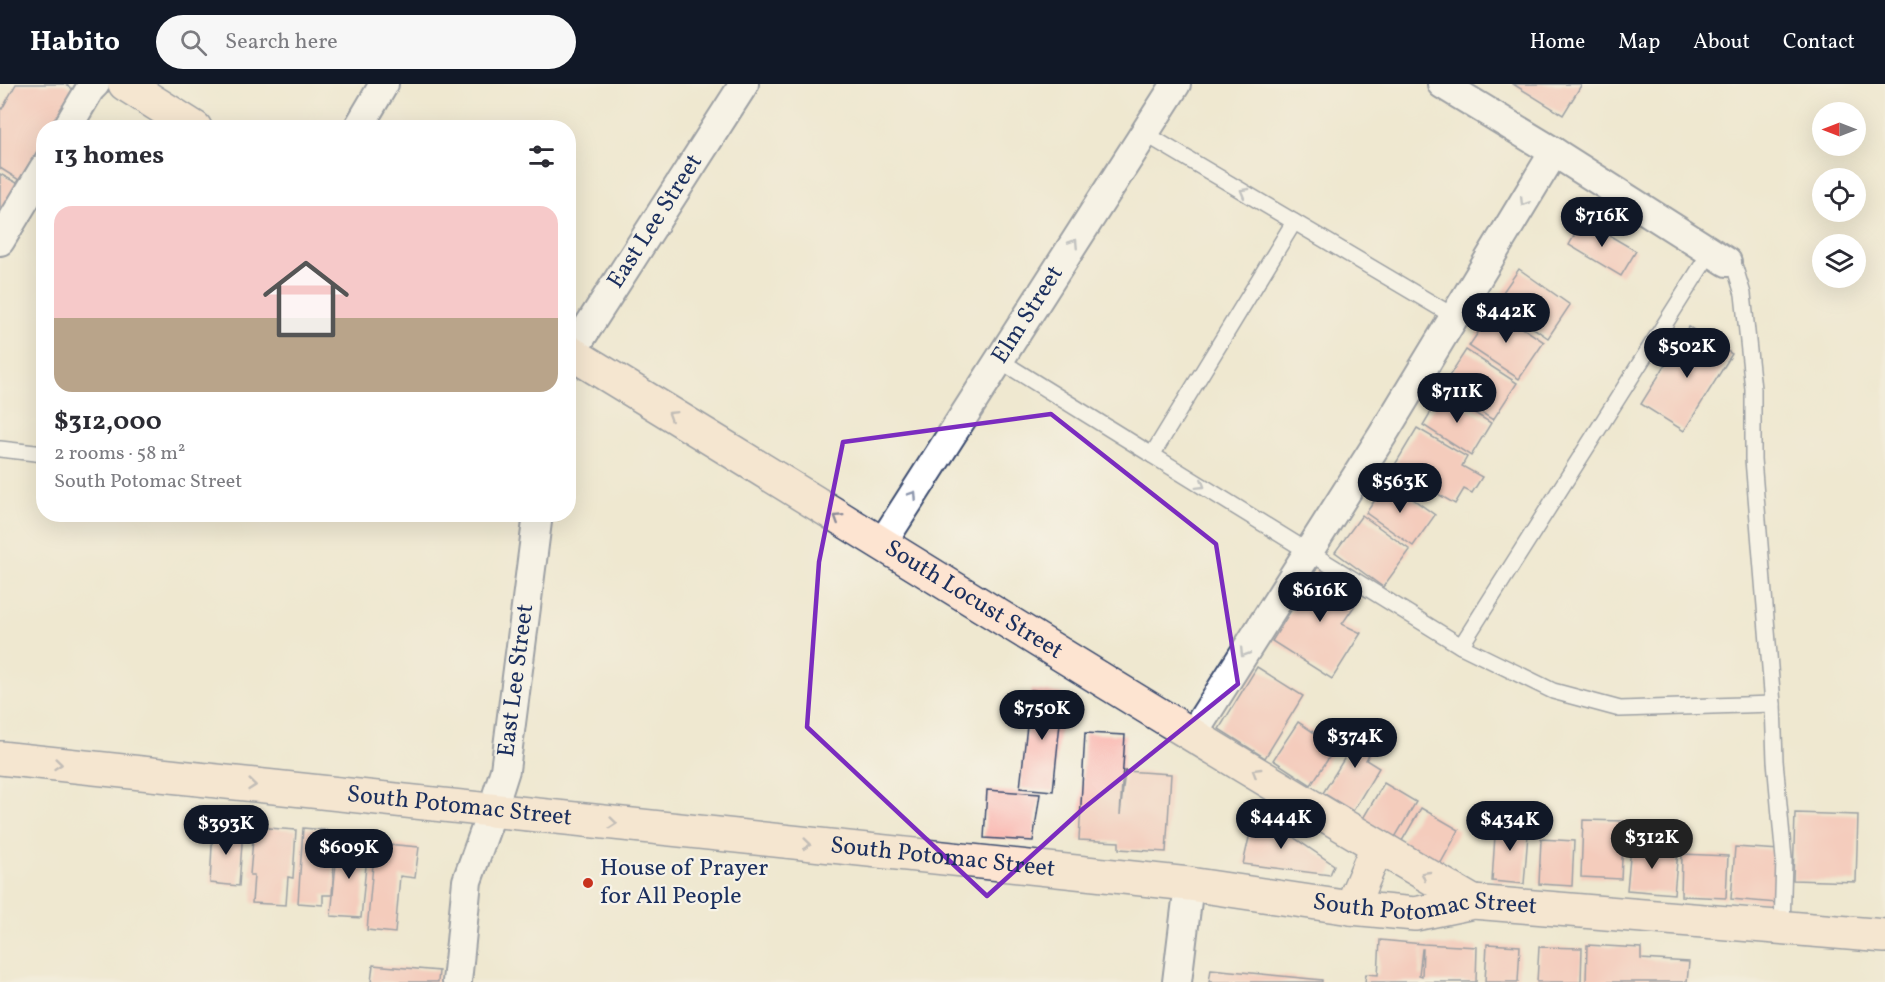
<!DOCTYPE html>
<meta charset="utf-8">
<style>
body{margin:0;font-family:Vollkorn,serif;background:#f7f7f7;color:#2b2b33;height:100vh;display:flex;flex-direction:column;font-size:22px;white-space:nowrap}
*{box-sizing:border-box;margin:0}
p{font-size:20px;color:#7c7c81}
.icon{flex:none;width:33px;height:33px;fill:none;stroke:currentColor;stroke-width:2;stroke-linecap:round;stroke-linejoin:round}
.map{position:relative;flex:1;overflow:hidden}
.side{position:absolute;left:36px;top:36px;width:540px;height:402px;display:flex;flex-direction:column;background:#fff;border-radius:24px;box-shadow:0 6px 24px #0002}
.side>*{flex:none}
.needle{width:39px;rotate:270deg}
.tools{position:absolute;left:1812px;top:18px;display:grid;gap:12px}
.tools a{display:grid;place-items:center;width:54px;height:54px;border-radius:50%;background:#fff;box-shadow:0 6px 24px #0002;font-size:30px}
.price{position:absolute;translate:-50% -51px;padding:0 14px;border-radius:21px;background:#111827;color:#fff;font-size:20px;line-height:39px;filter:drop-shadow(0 2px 3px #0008)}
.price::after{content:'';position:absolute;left:50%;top:36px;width:18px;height:14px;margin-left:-9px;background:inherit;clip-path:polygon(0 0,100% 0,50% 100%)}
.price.active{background:#222;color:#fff}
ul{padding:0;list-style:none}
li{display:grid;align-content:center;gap:12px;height:318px;padding:0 18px}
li+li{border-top:2px solid #e1e1e2}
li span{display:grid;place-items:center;height:186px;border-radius:18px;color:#555}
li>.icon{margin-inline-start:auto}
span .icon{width:108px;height:108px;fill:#fffc;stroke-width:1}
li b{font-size:26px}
h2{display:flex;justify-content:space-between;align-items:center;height:72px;padding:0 18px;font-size:26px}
header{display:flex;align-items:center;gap:36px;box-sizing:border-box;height:84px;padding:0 30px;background:#111827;color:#fff}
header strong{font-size:28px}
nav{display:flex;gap:33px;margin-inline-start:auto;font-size:21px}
.search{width:420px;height:54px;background:#f7f7f7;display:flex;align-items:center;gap:15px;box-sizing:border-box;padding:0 21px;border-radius:33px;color:#7c7c81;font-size:22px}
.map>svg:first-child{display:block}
.building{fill:#fbaaa5;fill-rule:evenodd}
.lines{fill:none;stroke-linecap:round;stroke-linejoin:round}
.service-casing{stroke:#3b4b6f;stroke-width:18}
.minor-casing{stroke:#3b4b6f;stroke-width:32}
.secondary-casing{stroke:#3b4b6f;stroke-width:36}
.service{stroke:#fff;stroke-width:15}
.minor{stroke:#fff;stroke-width:28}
.secondary{stroke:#fde4d1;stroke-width:33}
.oneway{stroke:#8d97ae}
.oneway2{stroke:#8c8a98}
.marked{fill:none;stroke:#7b2cbf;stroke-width:4.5;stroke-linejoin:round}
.poi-dot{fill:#c8321e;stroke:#f7f3e8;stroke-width:2}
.labels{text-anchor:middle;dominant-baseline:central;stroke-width:4.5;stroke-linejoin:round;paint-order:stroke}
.street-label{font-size:24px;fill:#1b2f5e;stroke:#f7f3e8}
.poi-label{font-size:24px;fill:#1b2f5e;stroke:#f7f3e8;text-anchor:start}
</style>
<header>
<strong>Habito</strong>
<div class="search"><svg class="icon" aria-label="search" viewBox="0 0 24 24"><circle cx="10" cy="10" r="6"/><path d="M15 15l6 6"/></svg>Search here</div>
<nav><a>Home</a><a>Map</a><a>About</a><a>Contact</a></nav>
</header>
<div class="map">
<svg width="1885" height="898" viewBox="0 0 1885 898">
<rect width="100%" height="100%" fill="#f7f3e8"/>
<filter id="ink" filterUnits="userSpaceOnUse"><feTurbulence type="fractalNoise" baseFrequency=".0167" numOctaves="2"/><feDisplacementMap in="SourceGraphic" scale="12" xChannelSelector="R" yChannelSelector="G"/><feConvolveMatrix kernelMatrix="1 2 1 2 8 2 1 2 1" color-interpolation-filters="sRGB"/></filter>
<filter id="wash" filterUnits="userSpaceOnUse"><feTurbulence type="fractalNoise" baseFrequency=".008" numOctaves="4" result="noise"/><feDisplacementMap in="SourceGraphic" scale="24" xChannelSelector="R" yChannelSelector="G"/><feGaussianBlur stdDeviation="1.35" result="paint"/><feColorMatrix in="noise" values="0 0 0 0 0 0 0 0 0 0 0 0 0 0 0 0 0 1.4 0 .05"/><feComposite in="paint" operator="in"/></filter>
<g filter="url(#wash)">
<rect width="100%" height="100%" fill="#efe8d0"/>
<g id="blocks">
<g class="building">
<path d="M16,0H65L74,6L51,44H44V56L19,96L0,84V23L2,25Z"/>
<path d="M1513,0H1582L1563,31Z"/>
<path d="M0,90L19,100L2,129L0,127Z"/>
<path d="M1583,136L1636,167L1621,192L1569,161Z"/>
<path d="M1519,185L1570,221L1548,254L1496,218Z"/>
<path d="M1494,225L1544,258L1519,295L1469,262Z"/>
<path d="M1689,243L1732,270L1684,347L1641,320Z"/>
<path d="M1466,266L1517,299L1493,336L1442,303Z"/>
<path d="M1442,309L1491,339L1471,372L1423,341Z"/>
<path d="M1417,344L1467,373L1462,382L1482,393L1472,409L1464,405L1455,420L1393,384Z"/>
<path d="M1388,397L1435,431L1413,462L1366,429Z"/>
<path d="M1362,431L1410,466L1383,503L1335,468Z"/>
<path d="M1321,478L1341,492L1337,499L1360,514L1342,540L1361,549L1332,595L1272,557Z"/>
<path d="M1257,583L1303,612L1265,674L1219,645Z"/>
<path d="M1031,606L1063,610L1053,707L1020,704Z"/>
<path d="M1368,636L1384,646L1366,676L1379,684L1353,727L1323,709Z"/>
<path d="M1298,638L1336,663L1311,701L1273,676Z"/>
<path d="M1085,649L1125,651L1120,731L1125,687L1171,690L1166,768L1119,765V758L1079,756Z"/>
<path d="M1384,699L1416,718L1394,755L1362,736Z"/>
<path d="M987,706L1040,710L1033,757L984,754Z"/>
<path d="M1421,724L1459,746L1438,784L1399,762Z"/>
<path d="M1255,727L1334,781L1330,791L1243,780Z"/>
<path d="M1795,729L1858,731L1856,798L1793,796Z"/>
<path d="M1496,736L1529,738L1524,800L1492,797Z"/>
<path d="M1583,736L1624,737L1621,795L1581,793Z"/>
<path d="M213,743L243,745L239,802L210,799Z"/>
<path d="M254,743L296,746L293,794L288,793L286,821L252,819L254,791H250Z"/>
<path d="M303,744L336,747L332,811H323V821L298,819Z"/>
<path d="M1541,755L1574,757L1572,802L1539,800Z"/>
<path d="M338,758L368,761L361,834L331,832Z"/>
<path d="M375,759L419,763L415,794L400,792L395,849L367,846Z"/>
<path d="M1631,763L1678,767L1674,810L1627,806Z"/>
<path d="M1735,763L1780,766L1777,819L1731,815Z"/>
<path d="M1682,770L1728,772L1726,814L1681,812Z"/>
<path d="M1380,856L1423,860L1477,863L1476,898H1365L1366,890L1378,891ZM1422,865H1423L1422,892L1419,891Z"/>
<path d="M1487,860L1520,862L1518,898H1485Z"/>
<path d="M1587,861L1641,864V875L1689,878L1687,898H1586Z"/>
<path d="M1539,863L1582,864L1581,898H1537Z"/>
<path d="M373,881L439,887L438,898H371Z"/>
<path d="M1211,885L1322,896V898H1209Z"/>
</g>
</g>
</g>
<g filter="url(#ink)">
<use href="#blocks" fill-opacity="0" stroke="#3b4b6f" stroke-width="1.5"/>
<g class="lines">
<g class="service-casing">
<g id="service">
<path d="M1144,49L1455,233"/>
<path d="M1727,178L1735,184L1743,210L1753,305V375L1773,620L1775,677L1784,775L1782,844"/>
<path d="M999,276L1152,371L1294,138"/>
<path d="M0,365L44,370"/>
<path d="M1152,371L1461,562L1711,167"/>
<path d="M1461,562L1553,607L1620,625L1773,620"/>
</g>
</g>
<g class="minor-casing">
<g id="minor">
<path d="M1442,0L1554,68L1727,178"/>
<path d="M67,44L90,5L95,0"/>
<path d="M358,44L384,0"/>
<path d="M0,157L44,84"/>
<path id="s1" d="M568,274L744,0"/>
<path id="s2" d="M881,461L1176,0"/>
<path d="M1193,650L1382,352L1554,68"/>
<path id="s3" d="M457,898L467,797L492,727L505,686L538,430"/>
<path d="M1177,898L1189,800"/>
</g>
</g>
<g class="secondary-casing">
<g id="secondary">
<path d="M125,0L195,44"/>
<path id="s4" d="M568,267C870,450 1168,641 1473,818"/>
<path id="s5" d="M0,674L1189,800L1351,824L1415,830L1473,818L1885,852"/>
<path d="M1351,824L1377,763"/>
</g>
</g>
<use href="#service" class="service"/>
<use href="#minor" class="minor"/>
<use href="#secondary" class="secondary"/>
</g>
<defs><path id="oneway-chevron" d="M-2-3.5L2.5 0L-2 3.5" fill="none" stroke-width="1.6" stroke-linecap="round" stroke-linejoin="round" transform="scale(1.5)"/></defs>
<g class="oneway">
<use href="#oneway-chevron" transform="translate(1244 108) rotate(-150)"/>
<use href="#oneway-chevron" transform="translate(1524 118) rotate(121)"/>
<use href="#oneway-chevron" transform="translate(1074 159) rotate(-57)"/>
<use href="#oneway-chevron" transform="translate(1201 401) rotate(32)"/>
<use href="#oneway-chevron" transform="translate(913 411) rotate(-57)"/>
<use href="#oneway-chevron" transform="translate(1244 569) rotate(122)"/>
</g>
<g class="oneway2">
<use href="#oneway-chevron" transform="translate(672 331) rotate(-148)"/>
<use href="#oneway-chevron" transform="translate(838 434) rotate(-148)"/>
<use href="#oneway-chevron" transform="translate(58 680) rotate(6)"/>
<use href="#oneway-chevron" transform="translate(1256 688) rotate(-149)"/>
<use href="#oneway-chevron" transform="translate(252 701) rotate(6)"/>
<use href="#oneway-chevron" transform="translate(613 739) rotate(6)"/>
<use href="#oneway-chevron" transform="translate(807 760) rotate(6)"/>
<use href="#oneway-chevron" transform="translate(1425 791) rotate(-150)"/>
</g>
</g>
<path d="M0 0H1885V898H0ZM1051,330L1216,460L1238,600L1084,724L987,812L807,643L819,478L843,358Z" fill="#efe8d0" fill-opacity=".55" fill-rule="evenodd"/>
<path class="marked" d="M1051,330L1216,460L1238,600L1084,724L987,812L807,643L819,478L843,358Z"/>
<circle class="poi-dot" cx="588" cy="799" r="6"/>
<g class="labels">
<g class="street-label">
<text stroke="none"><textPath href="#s1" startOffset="162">East Lee Street</textPath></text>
<text stroke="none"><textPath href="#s2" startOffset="273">Elm Street</textPath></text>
<text stroke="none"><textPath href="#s4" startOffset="476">South Locust Street</textPath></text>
<text stroke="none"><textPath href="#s3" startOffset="309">East Lee Street</textPath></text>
<text stroke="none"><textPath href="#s5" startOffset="462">South Potomac Street</textPath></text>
<text stroke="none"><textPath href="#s5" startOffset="948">South Potomac Street</textPath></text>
<text stroke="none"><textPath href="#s5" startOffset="1434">South Potomac Street</textPath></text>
</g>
<g class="poi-label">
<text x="600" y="785">House of Prayer<tspan x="600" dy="28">for All People</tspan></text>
</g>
</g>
</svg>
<div class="tools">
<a><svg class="needle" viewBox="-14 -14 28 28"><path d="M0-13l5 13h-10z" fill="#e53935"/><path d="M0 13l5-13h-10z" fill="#7c7c81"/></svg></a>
<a><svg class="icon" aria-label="locate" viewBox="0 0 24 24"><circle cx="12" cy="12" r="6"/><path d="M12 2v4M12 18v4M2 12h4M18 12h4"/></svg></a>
<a><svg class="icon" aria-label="layers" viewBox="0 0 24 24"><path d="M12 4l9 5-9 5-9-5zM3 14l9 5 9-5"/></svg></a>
</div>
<b class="price" style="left:1602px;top:164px">$716K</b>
<b class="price" style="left:1506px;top:260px">$442K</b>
<b class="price" style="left:1687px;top:295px">$502K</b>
<b class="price" style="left:1457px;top:340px">$711K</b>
<b class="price" style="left:1400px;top:430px">$563K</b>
<b class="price" style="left:1320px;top:539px">$616K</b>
<b class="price" style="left:1042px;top:657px">$750K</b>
<b class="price" style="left:1355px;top:685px">$374K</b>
<b class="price" style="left:1281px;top:766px">$444K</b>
<b class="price" style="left:1510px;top:768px">$434K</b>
<b class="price" style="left:226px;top:772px">$393K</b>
<b class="price active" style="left:1652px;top:786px">$312K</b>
<b class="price" style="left:349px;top:796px">$609K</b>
<section class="side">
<h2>13 homes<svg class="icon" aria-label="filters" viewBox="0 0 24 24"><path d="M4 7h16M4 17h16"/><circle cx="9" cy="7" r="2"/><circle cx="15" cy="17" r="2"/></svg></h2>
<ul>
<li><span style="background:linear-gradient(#f6c9c9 60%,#b9a48a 0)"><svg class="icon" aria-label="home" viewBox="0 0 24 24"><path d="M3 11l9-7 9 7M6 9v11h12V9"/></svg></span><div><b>$312,000</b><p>2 rooms · 58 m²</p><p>South Potomac Street</p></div></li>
</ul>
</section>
</div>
